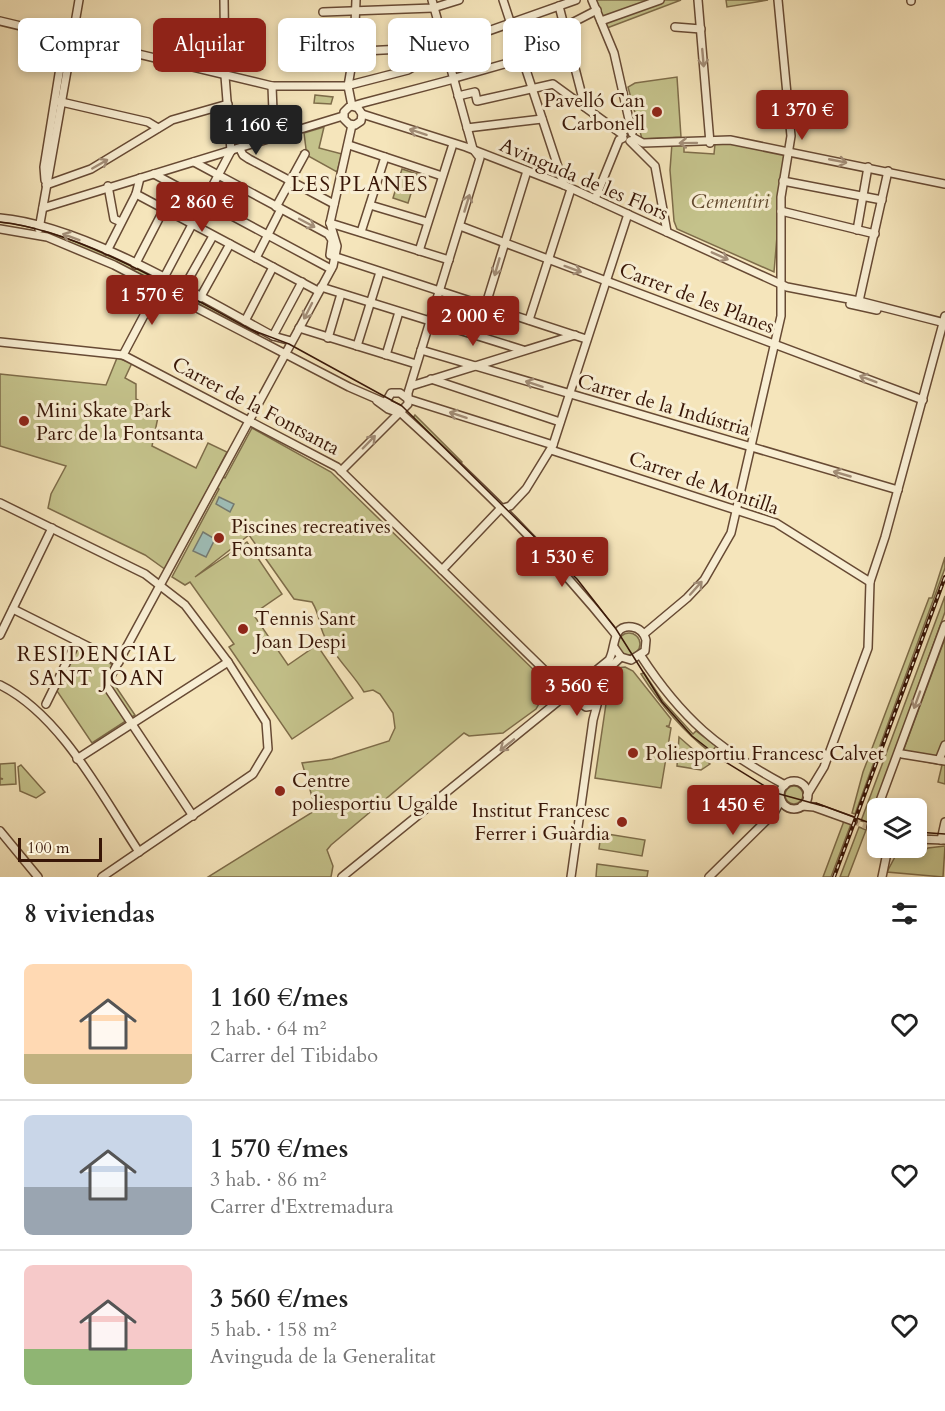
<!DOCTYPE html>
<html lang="es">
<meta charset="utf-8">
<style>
body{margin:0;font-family:Cardo,serif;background:#f6f6f6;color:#222;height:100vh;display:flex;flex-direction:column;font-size:22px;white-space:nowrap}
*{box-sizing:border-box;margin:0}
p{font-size:20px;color:#767676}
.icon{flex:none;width:33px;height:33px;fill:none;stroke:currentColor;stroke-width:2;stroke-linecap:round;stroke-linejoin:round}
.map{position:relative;height:877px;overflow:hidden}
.drawer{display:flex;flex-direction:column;background:#fff;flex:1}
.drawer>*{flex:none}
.banner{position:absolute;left:18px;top:18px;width:600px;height:54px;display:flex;gap:12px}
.controls{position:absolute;left:867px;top:798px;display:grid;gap:12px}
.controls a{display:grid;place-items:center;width:60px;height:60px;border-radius:9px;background:#fff;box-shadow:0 3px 9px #0003;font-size:30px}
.scale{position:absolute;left:18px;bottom:15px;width:84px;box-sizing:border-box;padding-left:6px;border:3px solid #381607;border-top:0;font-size:16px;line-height:21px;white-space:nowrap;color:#381607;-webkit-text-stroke:4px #f8eed3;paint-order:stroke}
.price{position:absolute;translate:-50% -51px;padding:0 14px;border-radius:6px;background:#8f2418;color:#fff;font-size:20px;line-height:39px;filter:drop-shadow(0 2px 3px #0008)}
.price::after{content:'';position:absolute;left:50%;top:36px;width:18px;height:14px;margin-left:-9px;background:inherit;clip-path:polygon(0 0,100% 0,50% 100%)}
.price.current{background:#222;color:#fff}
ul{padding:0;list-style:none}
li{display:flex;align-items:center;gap:18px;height:150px;padding:0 24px}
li+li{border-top:2px solid #e0e0e0}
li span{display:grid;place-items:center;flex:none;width:168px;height:120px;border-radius:9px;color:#555}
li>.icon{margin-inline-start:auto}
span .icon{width:72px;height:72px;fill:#fffc;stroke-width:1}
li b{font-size:26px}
h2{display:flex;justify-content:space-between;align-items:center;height:72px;padding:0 24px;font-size:26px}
.chip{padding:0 21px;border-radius:9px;background:#fff;box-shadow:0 3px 9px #0003;font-size:21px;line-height:54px}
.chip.current{background:#8f2418;color:#fff}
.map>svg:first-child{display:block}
.green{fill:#c4c28b;stroke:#7e6c49;stroke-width:1.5}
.water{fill:#9ebdb7;stroke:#757a71;stroke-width:1.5}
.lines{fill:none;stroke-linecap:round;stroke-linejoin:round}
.minor-tunnel{stroke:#cfbc97;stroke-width:7;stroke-dasharray:7 3.5;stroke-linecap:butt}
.minor-casing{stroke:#674a34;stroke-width:10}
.minor{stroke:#f8eed3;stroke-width:7}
.tram{stroke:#381607;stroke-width:1.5}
.rail-casing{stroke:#381607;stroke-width:4}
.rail{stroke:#f8eed3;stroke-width:1.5;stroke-dasharray:4.5;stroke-linecap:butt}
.oneway{stroke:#a28d77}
.poi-dot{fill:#8f2418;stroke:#f8eed3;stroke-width:2}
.labels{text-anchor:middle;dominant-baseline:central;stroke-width:6;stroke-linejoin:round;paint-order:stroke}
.poi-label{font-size:20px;fill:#381607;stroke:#f8eed3;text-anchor:start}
.street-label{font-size:20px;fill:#381607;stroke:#f8eed3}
.park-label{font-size:20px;font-style:italic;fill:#624a2f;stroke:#f8eed3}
.neighbourhood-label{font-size:21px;letter-spacing:1.5px;fill:#381607;stroke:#f8eed3}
</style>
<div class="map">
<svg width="945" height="877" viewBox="0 0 945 877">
<rect width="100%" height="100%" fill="#f5e5bb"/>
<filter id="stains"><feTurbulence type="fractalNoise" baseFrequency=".00333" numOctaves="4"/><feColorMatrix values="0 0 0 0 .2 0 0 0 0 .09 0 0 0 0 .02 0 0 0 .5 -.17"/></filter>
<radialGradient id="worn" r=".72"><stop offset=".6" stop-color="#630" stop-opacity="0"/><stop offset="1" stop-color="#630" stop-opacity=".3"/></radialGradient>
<g class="green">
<path d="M595,0H681L607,28Z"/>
<path d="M726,0H768L727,7Z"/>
<path d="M677,77L681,137L642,139L628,87L635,83Z"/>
<path d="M315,95L333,97L331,104L314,103Z"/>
<path d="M324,127L319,148L342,154L337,172L301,152L306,149L304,133Z"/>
<path d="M672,143L684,145V152L714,154L715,144L735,143L784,153L774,272L677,229L674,221L670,170Z"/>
<path d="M402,169L417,174L408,203L393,198Z"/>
<path d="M51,231L153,275L151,279L50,235Z"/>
<path d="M171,285L252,328L250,331L169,288Z"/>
<path d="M117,358L132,363L125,378L136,384V399L155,410L158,417L152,446L196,468L208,443L227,452L216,473L225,478L252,428L331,472L543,679L540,702L536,709L503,733L469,736L464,733L331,845L327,850L333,866L331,877H208L316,810L302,763L332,759L389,741L395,728L393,713L380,694L373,690L364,692C352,672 332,655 323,633C318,621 320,615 312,602L294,599L249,535L195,577L247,542L282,594L253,614L288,665L317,645L353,698L292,739L229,647L234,644L190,582L185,585L172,577L219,489L210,485L166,570L145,555L48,508L51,494L66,466L0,446V374L106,385Z"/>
<path d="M415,415L462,462L460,464L413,418Z"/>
<path d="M945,557V568L855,814L852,813L863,772L929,598H932Z"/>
<path d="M945,596V612L869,823L861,821Z"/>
<circle cx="629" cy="644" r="11"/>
<path d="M945,638V784L938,782L942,765L901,757Z"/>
<path d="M76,646L119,668L112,681L135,715L92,743L55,688Z"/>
<path d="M625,667L633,671L671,719L669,726H666L671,728L661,788L595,778L610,677L617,668Z"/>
<path d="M644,673L663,701L693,734L696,731L716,746L711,753C683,731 660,704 641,674Z"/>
<path d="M679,737L710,764L701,770L677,766Z"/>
<path d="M15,763L16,784L0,785V779H3L0,778V764Z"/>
<path d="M21,765L45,792L36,798L20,791L18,767Z"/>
<circle cx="794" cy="795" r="9"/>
<path d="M844,821L851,824L831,877H823Z"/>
<path d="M859,827L866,830L848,877H840Z"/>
<path d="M601,833L645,840L642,856L599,849Z"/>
<path d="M945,846L943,877L887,872L897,853L918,856L928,848Z"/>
<path d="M597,864L648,871L647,877H596Z"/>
</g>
<g class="water">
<path d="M219,497L234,504L230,512L216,504Z"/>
<path d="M203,532L215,539L206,557L193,551Z"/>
</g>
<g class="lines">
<path class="minor-tunnel" d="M853,821L871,827"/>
<g class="minor-casing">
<g id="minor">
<path d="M224,0L225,76L231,151"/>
<path d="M503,0L564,185"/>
<path d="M592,0L614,53L632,133"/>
<path d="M698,0L710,143"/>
<path d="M911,0V1"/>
<path d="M559,6L585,107"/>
<path d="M323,12L433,8L459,0"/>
<path d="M0,21L272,86H346L408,70L445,49"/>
<path d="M601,21L660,0"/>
<path d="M564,27L597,10"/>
<path d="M675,27L701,29"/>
<path d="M323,53L443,47L576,0"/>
<path d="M455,78L522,59"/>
<path d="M272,86L274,137"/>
<path d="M458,96L475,92L477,101L553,84L623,135"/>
<path d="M57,101L148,122L158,128"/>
<path d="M352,106L358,108L362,114L361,121L355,125L349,124L344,119V112L349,107L363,103L450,80"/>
<path d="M352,106L348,86L354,51L356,0"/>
<path d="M362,114L466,147L564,185L787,287L859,301L945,323"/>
<path d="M467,128L542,119"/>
<path d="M634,138L643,143L730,140L945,184"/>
<path d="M630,141L655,166L667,232"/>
<path d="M349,145L442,176"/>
<path d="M240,149L243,155L249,159L334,204"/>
<path d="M194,162L328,234L332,240L330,255L586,339"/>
<path d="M154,174L331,269"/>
<path d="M45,180L44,167L64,43L74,29L79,0"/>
<path d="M783,181L882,200"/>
<path d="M46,185L91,169L172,120L228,104"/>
<path d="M108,186L114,219L121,222"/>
<path d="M136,194L318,291"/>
<path d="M595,199L619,140L623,138"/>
<path d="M370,205L427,222"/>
<path d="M276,207L305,154"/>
<path d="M43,208L343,116"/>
<path d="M781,211L875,234"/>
<path d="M0,218C82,225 199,296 273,336L291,341"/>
<path d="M330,223L449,260"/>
<path d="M330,223L352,125"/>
<path d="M460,226L923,400"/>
<path d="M0,229L47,237L114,265L349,387L402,410"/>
<path d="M39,229L70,54L71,44L67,37"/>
<path d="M857,230L868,167"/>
<path d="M361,232L385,157"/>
<path d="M107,251L136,194L140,178"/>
<path d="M419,251L453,144"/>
<path d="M256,258L281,209"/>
<path d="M135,265L164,209"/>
<path d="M321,287L523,350"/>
<path d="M183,289L213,236"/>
<path d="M200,298L230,244"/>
<path d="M859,301L888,171"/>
<path d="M486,304L527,171"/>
<path d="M850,304L877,310"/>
<path d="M529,320L571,189"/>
<path d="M245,321L273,267"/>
<path d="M299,328L416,364"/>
<path d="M273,336L302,282"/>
<path d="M328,338L341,294"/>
<path d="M0,342L123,355L337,467L577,702"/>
<path d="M357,346L380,272"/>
<path d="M421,350L898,490"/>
<path d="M123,355L231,151"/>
<path d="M386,355L399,312"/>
<path d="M431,379L560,422"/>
<path d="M411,386L575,335"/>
<path d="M377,401L388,409L402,414C478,483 552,555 616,635"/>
<path d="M386,402L391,393H400L408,399L553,445"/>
<path d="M551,450L776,523L870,582"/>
<path d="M341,471L408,404V393L480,158L473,149L432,0"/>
<path d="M0,503L145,574L185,605L228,662L266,722L268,749L253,774L102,877"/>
<path d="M442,570L500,509L510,506L526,489L553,445L628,214"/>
<path d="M13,609L119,662"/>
<path d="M644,634L687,598L704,580L731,533L781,316V197L791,136L778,0"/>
<path d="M0,635L52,528"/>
<path d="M641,656C682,719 718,749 785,785"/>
<path d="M583,681L594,682L601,691"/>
<path d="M0,685C61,715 102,796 139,852"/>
<path d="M576,699L586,707L592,706L600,699"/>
<path d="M46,704L77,641"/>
<path d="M902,754L945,761"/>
<path d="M77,759L228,662"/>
<path d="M939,760L945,745"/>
<circle cx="794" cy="795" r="14"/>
<path d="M807,795L824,767L868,648L870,582L885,537L945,316"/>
<path d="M802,806L814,807L853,821"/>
<path d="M193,816L106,685L333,266L337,246L330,223"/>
<path d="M878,830L871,827L873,820L945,625"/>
<path d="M0,831L38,877"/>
<path d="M916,839L945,840"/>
<path d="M941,840L945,822"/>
<path d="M342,877L609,660C616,649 611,624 632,627C639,628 644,633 646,640L645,651L631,660L621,657L614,647"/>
<path d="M571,877L593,720L606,671L621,657"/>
<path d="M709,877L774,813L781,800"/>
<path d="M882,877L888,848"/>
</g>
</g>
<use href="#minor" class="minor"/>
<g class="tram">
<path d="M0,222C83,231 185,295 259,334"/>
<path d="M252,330L289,344L402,406L577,579L616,629L662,702L692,736L724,761L776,793L823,806"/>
<path d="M816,803L878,826"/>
<path d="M916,832L945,834"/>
</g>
<g class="rail-casing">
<path id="rail" d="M834,877L945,577"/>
</g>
<use href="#rail" class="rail"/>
</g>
<defs><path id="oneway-shaft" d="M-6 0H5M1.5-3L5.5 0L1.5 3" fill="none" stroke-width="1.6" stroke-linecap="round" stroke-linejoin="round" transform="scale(1.5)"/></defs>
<g class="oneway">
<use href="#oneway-shaft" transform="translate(703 58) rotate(85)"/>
<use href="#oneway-shaft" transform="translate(418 132) rotate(-162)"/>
<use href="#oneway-shaft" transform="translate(688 143) rotate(179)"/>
<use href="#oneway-shaft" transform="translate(838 161) rotate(11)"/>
<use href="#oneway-shaft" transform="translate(100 164) rotate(-30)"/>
<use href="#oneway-shaft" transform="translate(467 203) rotate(-73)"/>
<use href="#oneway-shaft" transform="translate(307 223) rotate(28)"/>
<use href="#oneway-shaft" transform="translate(71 237) rotate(-159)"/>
<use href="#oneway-shaft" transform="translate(720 256) rotate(24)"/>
<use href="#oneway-shaft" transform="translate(497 267) rotate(106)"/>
<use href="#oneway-shaft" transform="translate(573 269) rotate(20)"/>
<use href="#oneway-shaft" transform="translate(308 311) rotate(117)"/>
<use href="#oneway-shaft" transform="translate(868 379) rotate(-159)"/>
<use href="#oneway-shaft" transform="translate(534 384) rotate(-162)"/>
<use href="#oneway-shaft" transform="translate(458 415) rotate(-162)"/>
<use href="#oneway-shaft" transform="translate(369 442) rotate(-46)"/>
<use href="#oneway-shaft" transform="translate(842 474) rotate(-164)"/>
<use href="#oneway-shaft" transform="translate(696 588) rotate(-48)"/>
<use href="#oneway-shaft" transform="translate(917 700) rotate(110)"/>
<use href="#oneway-shaft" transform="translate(507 745) rotate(141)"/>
</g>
<g class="poi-dot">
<circle cx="657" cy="112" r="6"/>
<circle cx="24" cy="421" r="6"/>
<circle cx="219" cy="538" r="6"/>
<circle cx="243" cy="629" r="6"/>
<circle cx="633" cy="753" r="6"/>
<circle cx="280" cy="791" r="6"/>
<circle cx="622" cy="822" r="6"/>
</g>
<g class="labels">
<g class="poi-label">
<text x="645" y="100" text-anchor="end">Pavelló Can<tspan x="645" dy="23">Carbonell</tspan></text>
<text x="36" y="410">Mini Skate Park<tspan x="36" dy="23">Parc de la Fontsanta</tspan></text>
<text x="231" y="526">Piscines recreatives<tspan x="231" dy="23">Fontsanta</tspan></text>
<text x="255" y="618">Tennis Sant<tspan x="255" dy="23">Joan Despi</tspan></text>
<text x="645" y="753">Poliesportiu Francesc Calvet</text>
<text x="292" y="780">Centre<tspan x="292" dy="23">poliesportiu Ugalde</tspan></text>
<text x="610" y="810" text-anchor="end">Institut Francesc<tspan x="610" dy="23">Ferrer i Guàrdia</tspan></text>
</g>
<g class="street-label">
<text transform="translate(584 179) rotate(23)">Avinguda de les Flors</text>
<text transform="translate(697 298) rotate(21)">Carrer de les Planes</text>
<text transform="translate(664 405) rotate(16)">Carrer de la Indústria</text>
<text transform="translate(256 406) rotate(28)">Carrer de la Fontsanta</text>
<text transform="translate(704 483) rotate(19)">Carrer de Montilla</text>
</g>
<g class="park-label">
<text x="730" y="201">Cementiri</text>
</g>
<g class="neighbourhood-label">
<text x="360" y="184">LES PLANES</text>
<text x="97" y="654">RESIDENCIAL<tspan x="97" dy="24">SANT JOAN</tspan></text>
</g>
</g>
<rect width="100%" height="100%" filter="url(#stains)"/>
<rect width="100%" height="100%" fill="url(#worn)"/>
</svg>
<div class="controls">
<a><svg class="icon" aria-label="layers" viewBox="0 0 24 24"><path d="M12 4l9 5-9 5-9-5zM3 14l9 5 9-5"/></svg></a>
</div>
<div class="scale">100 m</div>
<b class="price" style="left:802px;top:141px">1 370 €</b>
<b class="price current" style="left:256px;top:156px">1 160 €</b>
<b class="price" style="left:202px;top:233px">2 860 €</b>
<b class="price" style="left:152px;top:326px">1 570 €</b>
<b class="price" style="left:473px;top:347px">2 000 €</b>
<b class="price" style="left:562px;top:588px">1 530 €</b>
<b class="price" style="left:577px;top:717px">3 560 €</b>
<b class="price" style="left:733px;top:836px">1 450 €</b>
<div class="banner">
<a class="chip">Comprar</a>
<a class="chip current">Alquilar</a>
<a class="chip">Filtros</a>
<a class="chip">Nuevo</a>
<a class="chip">Piso</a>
</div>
</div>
<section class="drawer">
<h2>8 viviendas<svg class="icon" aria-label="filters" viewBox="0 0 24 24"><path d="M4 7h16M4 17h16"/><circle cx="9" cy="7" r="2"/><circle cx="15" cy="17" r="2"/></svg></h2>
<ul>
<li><span style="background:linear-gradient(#ffd9b3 75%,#c2b280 0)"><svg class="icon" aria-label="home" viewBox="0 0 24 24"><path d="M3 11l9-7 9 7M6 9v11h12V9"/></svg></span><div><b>1 160 €/mes</b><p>2 hab. · 64 m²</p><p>Carrer del Tibidabo</p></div><svg class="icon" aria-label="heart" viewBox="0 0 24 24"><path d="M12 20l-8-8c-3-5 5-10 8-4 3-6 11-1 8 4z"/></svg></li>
<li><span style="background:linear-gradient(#c9d6e8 60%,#9aa5b1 0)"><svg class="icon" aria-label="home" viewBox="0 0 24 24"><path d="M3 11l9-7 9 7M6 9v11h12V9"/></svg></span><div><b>1 570 €/mes</b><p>3 hab. · 86 m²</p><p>Carrer d'Extremadura</p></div><svg class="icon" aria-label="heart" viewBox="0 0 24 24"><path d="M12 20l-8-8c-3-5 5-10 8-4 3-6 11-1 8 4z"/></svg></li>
<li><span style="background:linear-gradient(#f6c9c9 70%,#8fb573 0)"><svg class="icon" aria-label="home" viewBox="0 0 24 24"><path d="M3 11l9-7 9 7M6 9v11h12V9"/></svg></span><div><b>3 560 €/mes</b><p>5 hab. · 158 m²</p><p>Avinguda de la Generalitat</p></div><svg class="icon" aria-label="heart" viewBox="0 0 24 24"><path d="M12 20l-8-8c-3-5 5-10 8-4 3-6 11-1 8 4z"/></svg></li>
</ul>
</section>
